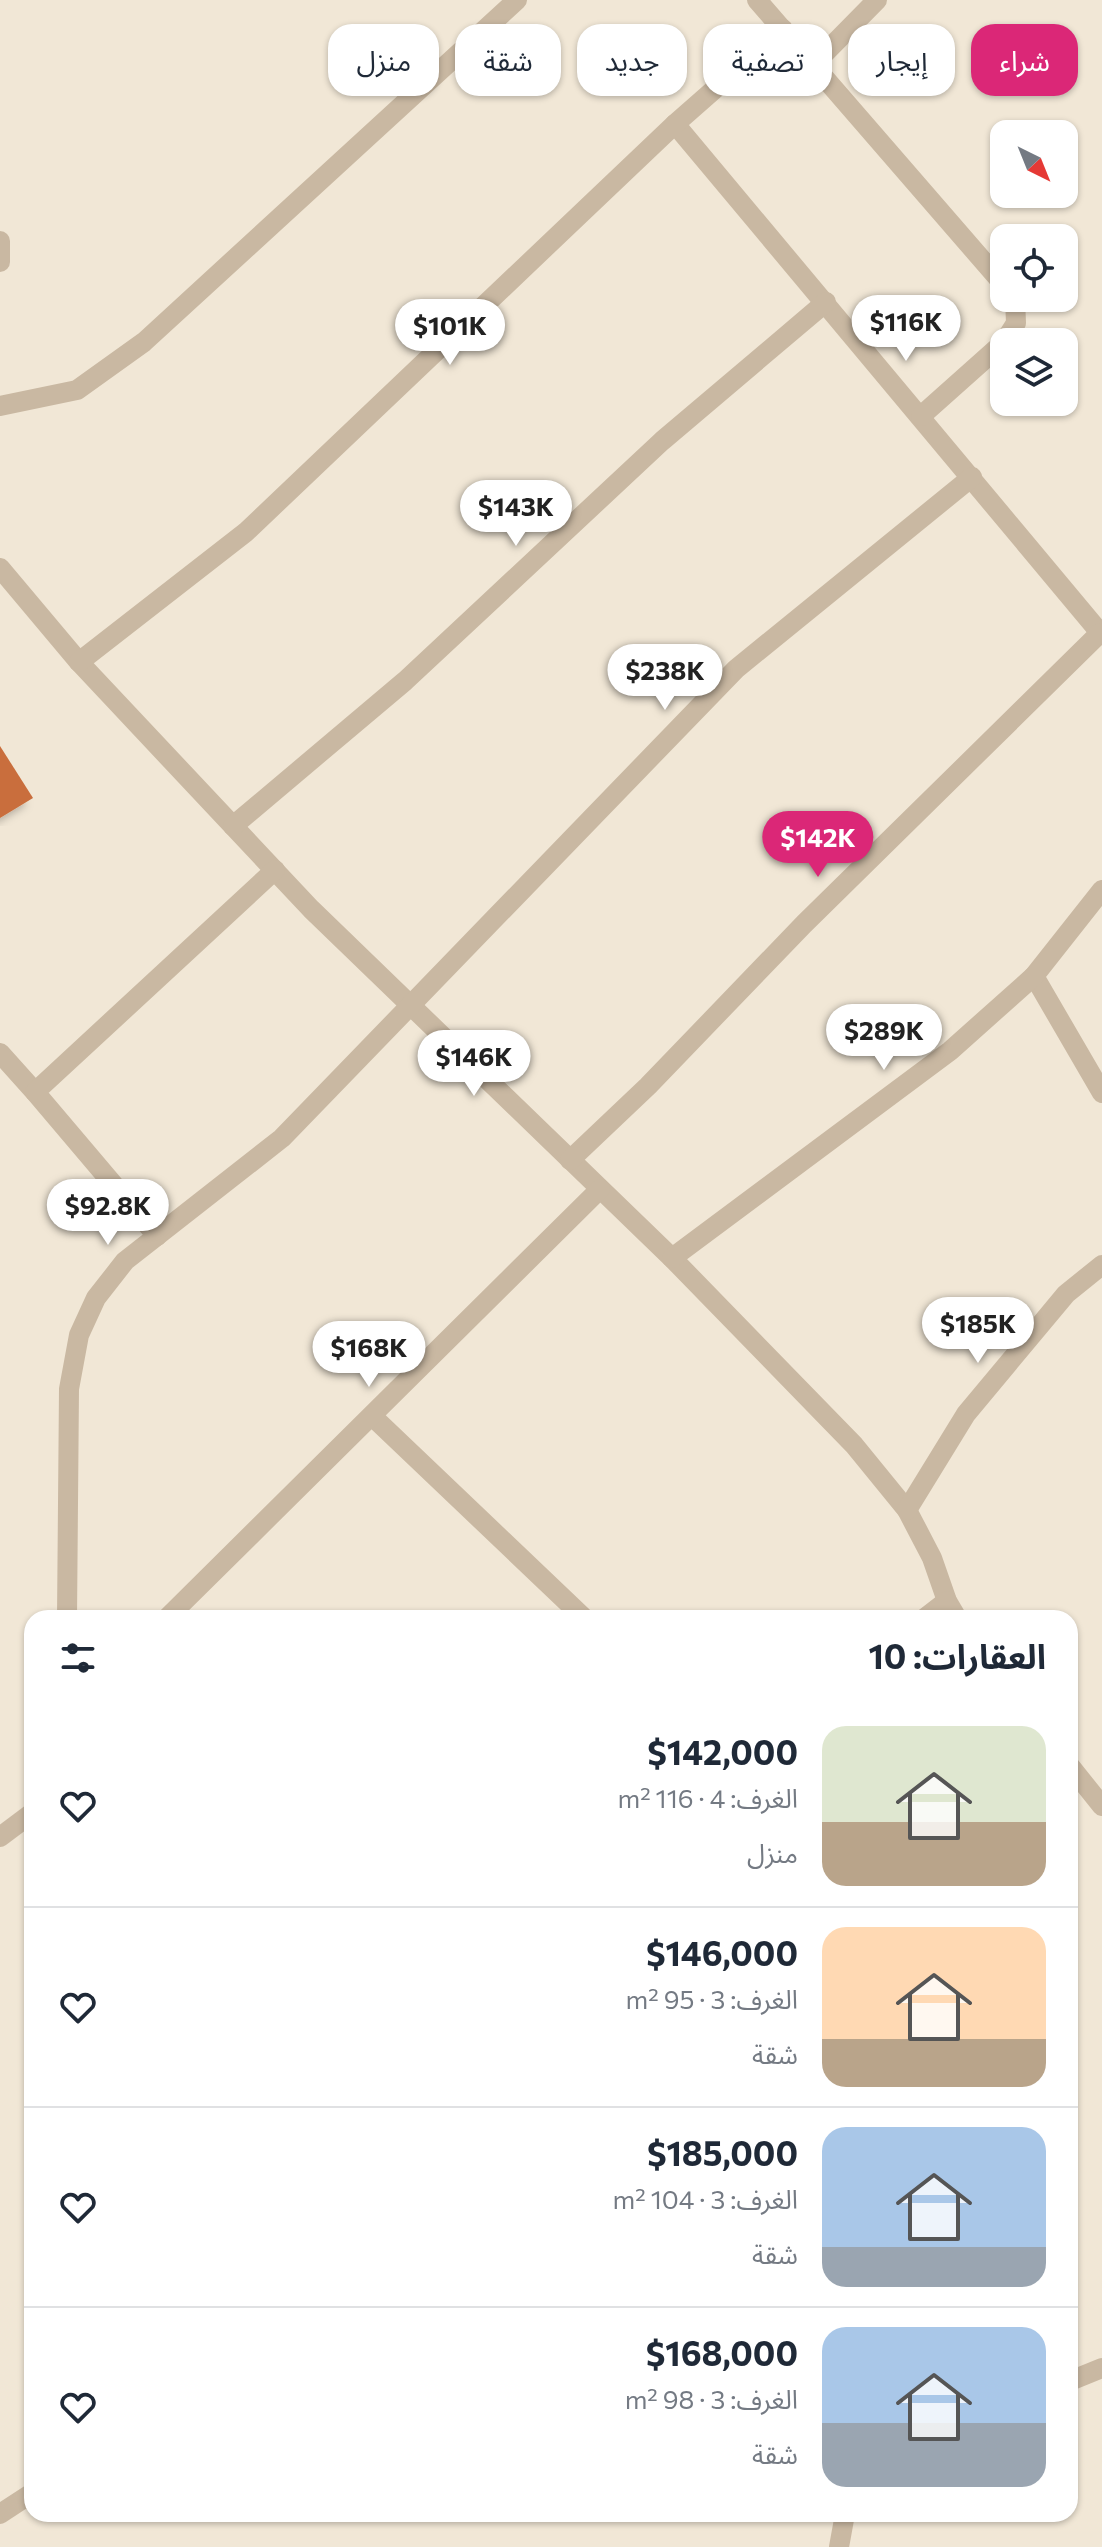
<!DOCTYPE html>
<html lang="ar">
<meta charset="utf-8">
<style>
body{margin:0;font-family:Commissioner,"Noto Sans Arabic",sans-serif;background:#f2f2f3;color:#1f2937;direction:rtl;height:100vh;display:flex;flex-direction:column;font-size:30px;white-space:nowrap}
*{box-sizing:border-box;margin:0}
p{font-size:26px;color:#747a83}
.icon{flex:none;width:44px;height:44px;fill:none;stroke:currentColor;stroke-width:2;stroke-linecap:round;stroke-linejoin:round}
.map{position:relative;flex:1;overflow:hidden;direction:ltr}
.drawer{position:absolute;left:24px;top:1610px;width:1054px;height:912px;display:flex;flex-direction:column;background:#fff;border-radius:24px;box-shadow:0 2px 6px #0004;direction:rtl}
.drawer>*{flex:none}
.hud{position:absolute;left:24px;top:24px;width:1054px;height:72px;direction:rtl;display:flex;gap:16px}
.needle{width:52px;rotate:137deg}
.controls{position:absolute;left:990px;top:120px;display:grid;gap:16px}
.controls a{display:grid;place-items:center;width:88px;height:88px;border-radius:16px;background:#fff;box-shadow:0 2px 6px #0004;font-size:40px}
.price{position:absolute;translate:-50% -68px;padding:0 18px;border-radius:28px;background:#fff;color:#222;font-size:26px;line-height:52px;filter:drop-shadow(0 2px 4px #0008)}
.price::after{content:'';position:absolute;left:50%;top:48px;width:24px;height:18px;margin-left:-12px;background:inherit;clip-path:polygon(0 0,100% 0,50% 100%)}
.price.current{background:#db2777;color:#fff}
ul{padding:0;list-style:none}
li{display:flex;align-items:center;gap:24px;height:200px;padding:0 32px}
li+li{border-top:2px solid #e0e1e3}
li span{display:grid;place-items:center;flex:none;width:224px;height:160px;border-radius:24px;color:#555}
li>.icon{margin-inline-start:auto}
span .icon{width:96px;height:96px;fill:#fffc;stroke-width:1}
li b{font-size:34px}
h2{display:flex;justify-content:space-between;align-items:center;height:96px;padding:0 32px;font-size:34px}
.pill{padding:0 28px;border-radius:24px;background:#fff;box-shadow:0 2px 6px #0004;font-size:28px;line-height:72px}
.pill.current{background:#db2777;color:#fff}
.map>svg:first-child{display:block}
.building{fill:#c96e3c;filter:url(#shadow)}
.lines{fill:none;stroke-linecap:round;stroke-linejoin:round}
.minor{stroke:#c9b8a2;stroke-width:20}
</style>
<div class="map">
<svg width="1102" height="2547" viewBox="0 0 1102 2547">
<defs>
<filter id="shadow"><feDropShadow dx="-7" dy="7" stdDeviation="4" flood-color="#0004"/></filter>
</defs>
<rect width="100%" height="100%" fill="#f1e7d6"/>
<path class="building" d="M0,746L33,798L0,818Z"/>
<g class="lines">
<g class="minor">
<path d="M757,0L1004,285"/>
<path d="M814,64L877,0"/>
<path d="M675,124L1102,635"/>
<path d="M0,241V262"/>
<path d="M0,406L77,390L144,342L517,0"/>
<path d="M921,416L1004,342L1016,323L1015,298"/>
<path d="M0,568L79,662L311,909L672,1258L854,1445L907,1510L932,1558L947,1601L957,1618"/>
<path d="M79,662L246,532L675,124L783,29"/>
<path d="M233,826L405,681L662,441L826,302"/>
<path d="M1034,976L1102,1093"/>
<path d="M0,1053L35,1092"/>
<path d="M570,1160L648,1086L804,924L1100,633"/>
<path d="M157,1236L35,1092L275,870"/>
<path d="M672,1258L950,1051L1034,976L1102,890"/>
<path d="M372,1416L584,1618"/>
<path d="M907,1510L966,1414L1066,1294L1102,1265"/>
<path d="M67,1618L69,1389L79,1335L96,1298L125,1261L282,1138L736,669L972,477"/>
<path d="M167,1618L600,1189"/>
<path d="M925,1618L947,1601"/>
<path d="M1070,1766L1102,1806"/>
<path d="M0,1837L32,1813"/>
<path d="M1070,2381L1102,2368"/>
<path d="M0,2514L32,2493"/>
<path d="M839,2547L845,2514"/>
</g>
</g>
</svg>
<div class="controls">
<a><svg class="needle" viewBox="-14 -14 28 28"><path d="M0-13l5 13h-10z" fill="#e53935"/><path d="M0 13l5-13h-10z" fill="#747a83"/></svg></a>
<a><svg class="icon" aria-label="locate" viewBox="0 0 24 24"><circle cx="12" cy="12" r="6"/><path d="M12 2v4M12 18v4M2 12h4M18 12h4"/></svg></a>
<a><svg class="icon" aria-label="layers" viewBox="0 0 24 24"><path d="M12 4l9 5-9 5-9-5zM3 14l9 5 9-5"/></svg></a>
</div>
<b class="price" style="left:906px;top:363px">$116K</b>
<b class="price" style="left:450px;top:367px">$101K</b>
<b class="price" style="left:516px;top:548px">$143K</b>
<b class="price" style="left:665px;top:712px">$238K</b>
<b class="price current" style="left:818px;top:879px">$142K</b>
<b class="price" style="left:884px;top:1072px">$289K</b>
<b class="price" style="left:474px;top:1098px">$146K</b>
<b class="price" style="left:108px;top:1247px">$92.8K</b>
<b class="price" style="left:978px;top:1365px">$185K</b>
<b class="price" style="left:369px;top:1389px">$168K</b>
<div class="hud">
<a class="pill current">شراء</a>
<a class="pill">إيجار</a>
<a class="pill">تصفية</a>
<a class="pill">جديد</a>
<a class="pill">شقة</a>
<a class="pill">منزل</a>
</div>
<section class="drawer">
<h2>العقارات: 10<svg class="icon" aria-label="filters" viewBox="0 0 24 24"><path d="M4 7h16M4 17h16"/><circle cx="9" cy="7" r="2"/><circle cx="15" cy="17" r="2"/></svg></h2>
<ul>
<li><span style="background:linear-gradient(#dfe7d0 60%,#b9a48a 0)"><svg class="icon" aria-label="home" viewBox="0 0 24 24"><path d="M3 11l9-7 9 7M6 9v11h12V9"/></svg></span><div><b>$142,000</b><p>الغرف: 4 · 116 m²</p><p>منزل</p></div><svg class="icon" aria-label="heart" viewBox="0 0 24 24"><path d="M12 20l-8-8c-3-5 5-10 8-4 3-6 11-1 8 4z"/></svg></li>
<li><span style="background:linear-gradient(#ffd9b3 70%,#b9a48a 0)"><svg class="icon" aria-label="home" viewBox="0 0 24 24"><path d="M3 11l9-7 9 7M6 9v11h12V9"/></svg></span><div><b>$146,000</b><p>الغرف: 3 · 95 m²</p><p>شقة</p></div><svg class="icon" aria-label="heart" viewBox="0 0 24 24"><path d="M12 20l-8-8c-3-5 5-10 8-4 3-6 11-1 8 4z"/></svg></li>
<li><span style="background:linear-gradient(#a9c7e8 75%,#9aa5b1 0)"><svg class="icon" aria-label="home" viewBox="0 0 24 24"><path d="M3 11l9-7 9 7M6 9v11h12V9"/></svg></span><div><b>$185,000</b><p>الغرف: 3 · 104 m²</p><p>شقة</p></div><svg class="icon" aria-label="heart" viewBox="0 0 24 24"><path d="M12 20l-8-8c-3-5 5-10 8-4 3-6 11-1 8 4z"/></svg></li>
<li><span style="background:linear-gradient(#a9c7e8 60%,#9aa5b1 0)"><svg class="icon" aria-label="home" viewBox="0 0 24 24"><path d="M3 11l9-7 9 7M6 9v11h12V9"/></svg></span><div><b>$168,000</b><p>الغرف: 3 · 98 m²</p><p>شقة</p></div><svg class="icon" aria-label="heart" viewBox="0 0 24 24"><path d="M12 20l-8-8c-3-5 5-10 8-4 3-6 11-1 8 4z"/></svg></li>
</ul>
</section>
</div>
